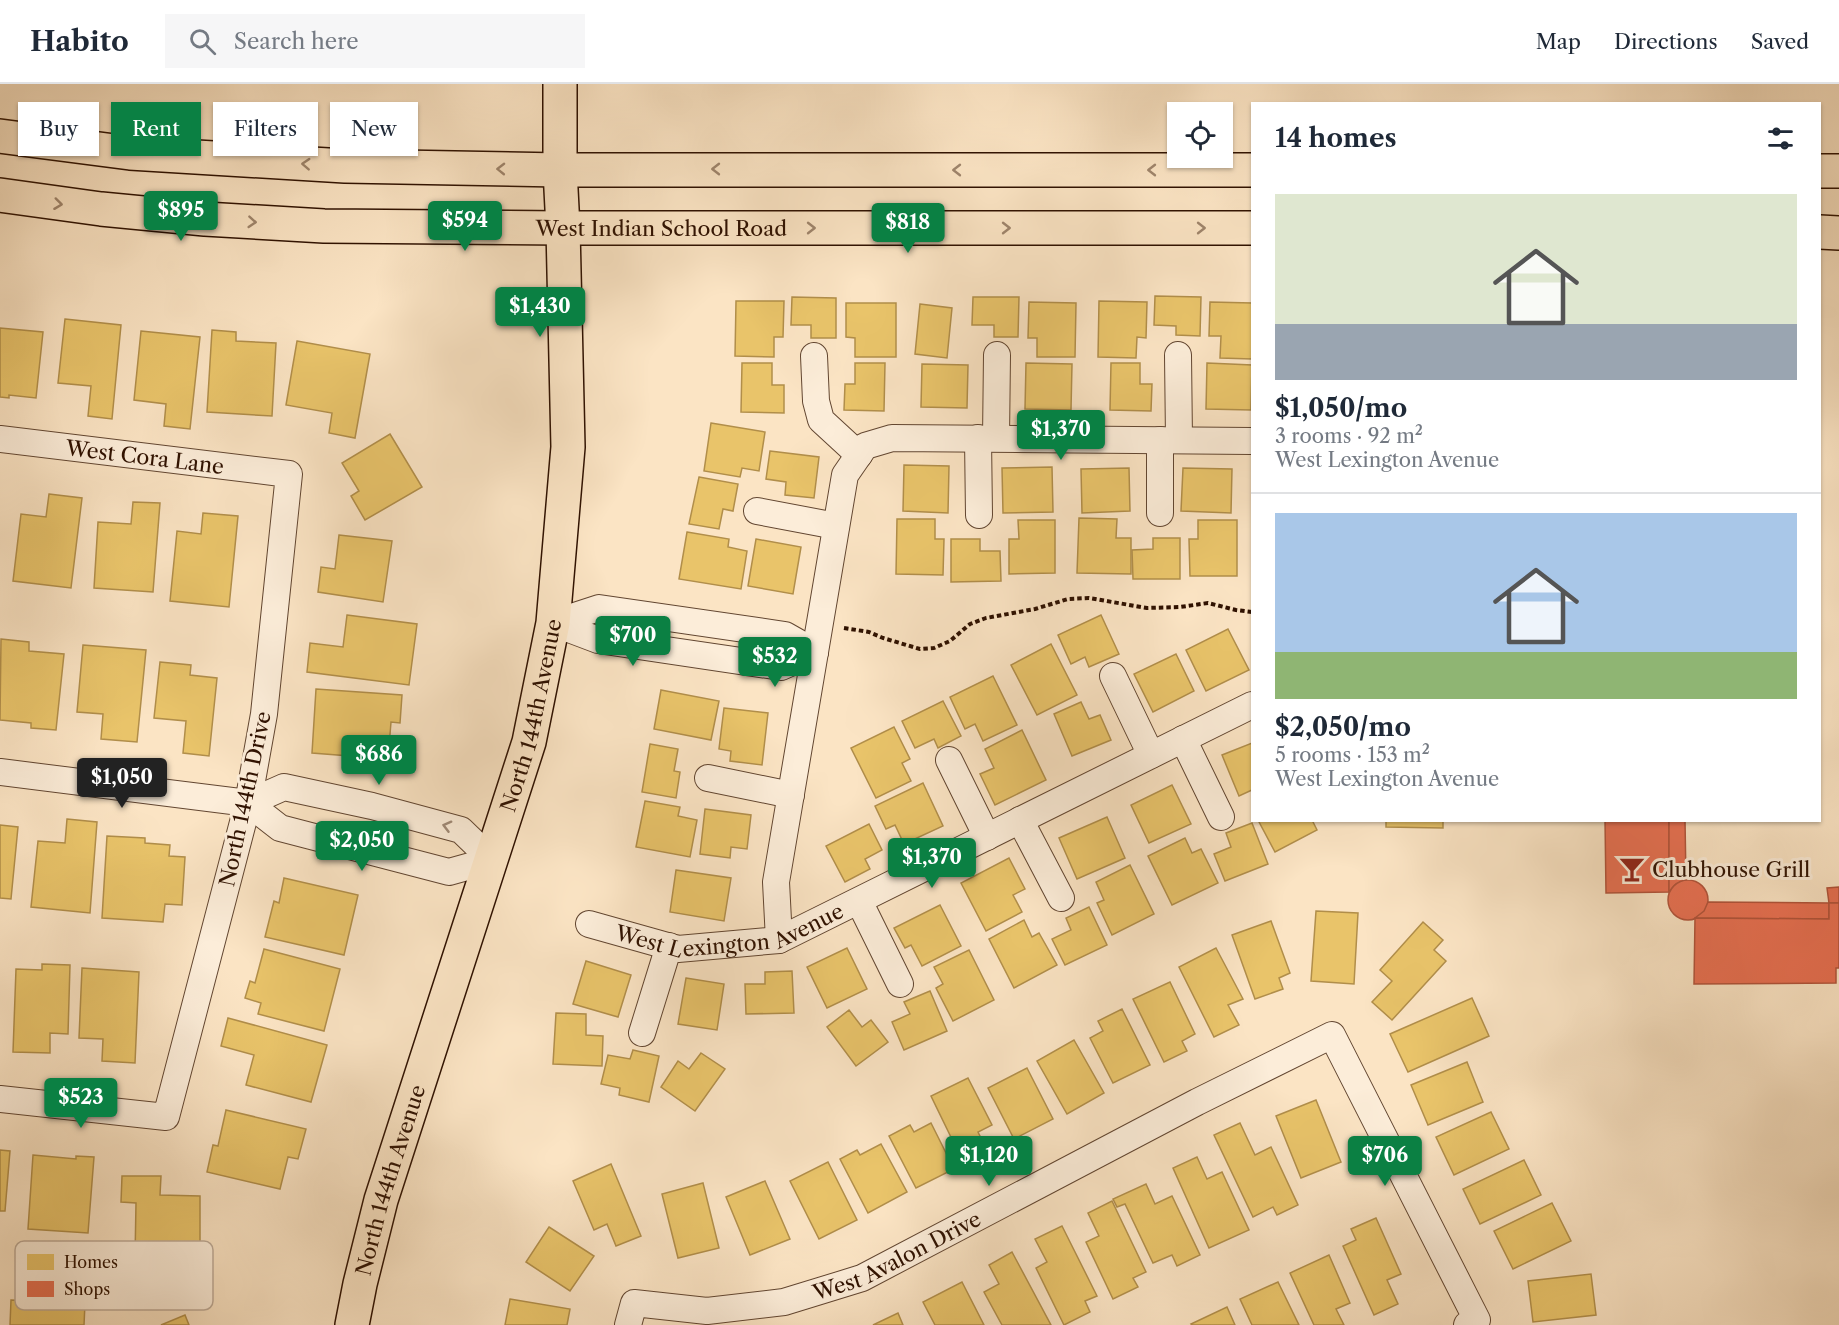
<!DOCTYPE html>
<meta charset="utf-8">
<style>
body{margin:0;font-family:"Libre Caslon Text",serif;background:#f6f6f7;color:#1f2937;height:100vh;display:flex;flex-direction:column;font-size:22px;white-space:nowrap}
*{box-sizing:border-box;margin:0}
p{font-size:20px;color:#747a83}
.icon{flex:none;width:33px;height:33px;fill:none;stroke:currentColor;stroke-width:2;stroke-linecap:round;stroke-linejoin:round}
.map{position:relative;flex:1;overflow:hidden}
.drawer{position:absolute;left:1251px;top:18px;width:570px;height:720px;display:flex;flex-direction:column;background:#fff;border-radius:0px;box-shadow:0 2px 4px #0004}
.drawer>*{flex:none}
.hud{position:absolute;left:18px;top:18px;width:570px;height:54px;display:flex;gap:12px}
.controls{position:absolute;left:1167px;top:18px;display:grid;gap:12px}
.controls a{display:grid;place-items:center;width:66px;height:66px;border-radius:0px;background:#fff;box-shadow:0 2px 4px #0004;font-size:30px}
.price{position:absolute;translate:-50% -51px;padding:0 14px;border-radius:6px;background:#0b8043;color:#fff;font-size:20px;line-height:39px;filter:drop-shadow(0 2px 3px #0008)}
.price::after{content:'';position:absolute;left:50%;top:36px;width:18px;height:14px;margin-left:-9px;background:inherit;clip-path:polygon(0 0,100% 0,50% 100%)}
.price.current{background:#222;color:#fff}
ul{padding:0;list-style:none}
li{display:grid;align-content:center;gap:12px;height:318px;padding:0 24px}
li+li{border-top:2px solid #e0e1e3}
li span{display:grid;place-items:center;height:186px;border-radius:0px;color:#555}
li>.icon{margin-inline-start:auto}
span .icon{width:108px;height:108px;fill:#fffc;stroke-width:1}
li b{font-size:26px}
h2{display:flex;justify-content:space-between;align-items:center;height:72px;padding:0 24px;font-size:26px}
.pill{padding:0 21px;border-radius:0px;background:#fff;box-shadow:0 2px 4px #0004;font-size:21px;line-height:54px}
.pill.current{background:#0b8043;color:#fff}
header{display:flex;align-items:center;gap:36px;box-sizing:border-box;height:84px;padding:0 30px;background:#fff;border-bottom:2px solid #e0e1e3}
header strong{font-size:28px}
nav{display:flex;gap:33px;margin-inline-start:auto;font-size:21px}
.search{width:420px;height:54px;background:#f6f6f7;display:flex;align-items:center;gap:15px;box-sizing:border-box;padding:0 21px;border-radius:0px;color:#747a83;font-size:22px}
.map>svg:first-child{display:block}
.homes{fill:#e9c46a;stroke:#b18e4a;stroke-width:1.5}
.shops{fill:#e76f51;stroke:#b05339;stroke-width:1.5}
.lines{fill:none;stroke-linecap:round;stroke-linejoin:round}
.minor-casing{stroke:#624631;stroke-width:28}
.major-casing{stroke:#2f1100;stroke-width:36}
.path{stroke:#2f1100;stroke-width:4;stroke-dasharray:4.5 3;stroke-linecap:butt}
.minor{stroke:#fcedd9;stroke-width:26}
.major{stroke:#fbe4c4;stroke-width:33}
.oneway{stroke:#9f856c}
.oneway2{stroke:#a08a77}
.labels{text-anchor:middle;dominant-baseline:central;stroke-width:6;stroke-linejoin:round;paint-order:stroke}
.street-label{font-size:21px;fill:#2f1100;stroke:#fcedd9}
.poi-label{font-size:21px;fill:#2f1100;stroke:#fcedd9;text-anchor:start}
.key{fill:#fcedd9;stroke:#beab98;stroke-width:1.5}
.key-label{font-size:16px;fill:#2f1100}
</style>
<header>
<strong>Habito</strong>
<div class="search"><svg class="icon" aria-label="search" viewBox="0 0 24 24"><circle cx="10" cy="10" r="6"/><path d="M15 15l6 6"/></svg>Search here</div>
<nav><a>Map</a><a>Directions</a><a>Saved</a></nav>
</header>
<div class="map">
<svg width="1839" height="1241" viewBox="0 0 1839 1241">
<rect width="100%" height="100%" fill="#fbe4c4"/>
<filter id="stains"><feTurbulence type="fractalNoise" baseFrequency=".00333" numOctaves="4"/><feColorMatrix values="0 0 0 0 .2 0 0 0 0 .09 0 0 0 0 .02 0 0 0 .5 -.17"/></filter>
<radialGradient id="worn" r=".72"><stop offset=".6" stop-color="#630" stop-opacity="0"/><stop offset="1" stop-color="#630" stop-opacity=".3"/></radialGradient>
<g class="homes">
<path d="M1155,212L1201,213L1200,252L1176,251V242L1154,241Z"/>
<path d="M792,213L836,214V254H811V241H791Z"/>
<path d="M973,213H1019L1018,253H994V241H972Z"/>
<path d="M736,217H784L783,253H774V273L735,272Z"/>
<path d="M1099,217L1147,218L1146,254L1137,253L1136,274L1098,273Z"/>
<path d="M1029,218L1076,219L1075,273H1037V254H1028Z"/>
<path d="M1210,218L1252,219V275L1220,274L1221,252H1209Z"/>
<path d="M846,219H896V273H855V254L846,253Z"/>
<path d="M920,220L952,224L947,274L915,270Z"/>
<path d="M65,235L121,241L112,335L88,332L91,302L58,299Z"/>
<path d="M0,244L43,248L36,314L9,311V314L0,313Z"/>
<path d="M212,246L236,248V257L276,259L272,332L207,328Z"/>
<path d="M141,247L200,253L190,345L164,342L166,320L134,316Z"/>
<path d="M297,257L370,270L355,354L329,349L332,329L286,321Z"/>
<path d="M742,279H772V301H784V329L741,328Z"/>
<path d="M855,279H885L884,327L844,326L845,300H855Z"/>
<path d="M1026,279L1072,280L1071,326L1025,325Z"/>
<path d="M1111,279H1140V300H1152L1151,327L1110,326Z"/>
<path d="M1207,279L1252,281L1251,326L1206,325Z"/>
<path d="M922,280L968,281L967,324L921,323Z"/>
<path d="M711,339L765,348L759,387L742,384L740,393L704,387Z"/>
<path d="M390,350L422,403L365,436L351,412L359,407L342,379Z"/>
<path d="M770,367L819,373L814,414L785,411L786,398L766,395Z"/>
<path d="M904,381L949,382L948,429L903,427Z"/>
<path d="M1052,383L1053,428L1003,429L1002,384Z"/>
<path d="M1129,384L1130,427L1082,429L1081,385Z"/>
<path d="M1183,384L1232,385L1231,429L1181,427Z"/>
<path d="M699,393L738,400L733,427L723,425L719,445L689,440Z"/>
<path d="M49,410L82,414L71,504L13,497L21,430L46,433Z"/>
<path d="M133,418L160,419L153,508L94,504L98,438L131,440Z"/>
<path d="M203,429L238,432L229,523L170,517L177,447L201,450Z"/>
<path d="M1079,434L1117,435L1116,454H1131V490L1077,489Z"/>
<path d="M897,435H935V455H944L943,491L896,490Z"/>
<path d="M1018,436H1055V489L1009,490V455H1019Z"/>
<path d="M1198,436H1237V492H1190L1189,455H1198Z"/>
<path d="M687,448L729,455L728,463L747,467L741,505L679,495Z"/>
<path d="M339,451L392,457L383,518L318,508L321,483L335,485Z"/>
<path d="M1153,454H1180V495H1133L1132,466L1153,465Z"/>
<path d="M756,455L801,463L793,510L748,502Z"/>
<path d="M951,455H980V467H1000L1001,497L951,498Z"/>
<path d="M347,531L417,540L409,601L307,588L310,559L343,563Z"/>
<path d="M1101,531L1119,570L1089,583L1085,573L1071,580L1058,551Z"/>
<path d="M1228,545L1249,586L1206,607L1186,566Z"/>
<path d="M1,555L29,558V567L64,570L56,646L31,644V639L0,636Z"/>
<path d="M1051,560L1077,611L1037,631L1011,581Z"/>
<path d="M83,561L146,566L137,658L101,655L103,630L77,628Z"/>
<path d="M1176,570L1194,607L1153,628L1134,590Z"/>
<path d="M160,578L191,581L190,591L217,594L209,672L183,669L186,637L154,634Z"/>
<path d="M993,592L1017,641L983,657L975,640L965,645L950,613Z"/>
<path d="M316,605L402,611L400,639L391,638L388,675L312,669Z"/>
<path d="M661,606L719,617L711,656L654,645Z"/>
<path d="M943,617L961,652L938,664L934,655L915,664L902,637Z"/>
<path d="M1081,618L1089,635L1100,631L1111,656L1072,672L1054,630Z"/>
<path d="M724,624L768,629L762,681L730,677L731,667L719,665Z"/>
<path d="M894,643L910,675L902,679L911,697L876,714L851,664Z"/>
<path d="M1022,646L1046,696L995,721L980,690L994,684L985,665Z"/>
<path d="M1252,659V706L1239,712L1222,671Z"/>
<path d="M650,660L678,665L674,687L680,688L676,714L642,708Z"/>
<path d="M923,699L943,742L904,760L895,741L886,745L875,722Z"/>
<path d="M1172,701L1191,740L1149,759L1131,721Z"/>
<path d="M645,717L680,723L678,732L697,736L690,773L636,763Z"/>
<path d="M705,725L751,731L747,765L731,763L730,774L700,770Z"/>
<path d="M1107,733L1125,774L1077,795L1059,754Z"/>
<path d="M67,735L97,738L90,829L31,823L38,757L65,759Z"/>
<path d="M1258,736H1312L1317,746L1275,768Z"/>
<path d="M1386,736H1443V744L1386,743Z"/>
<path d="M1252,739L1268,780L1225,797L1214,770L1231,763L1226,749Z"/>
<path d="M869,740L882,766L865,775L870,785L845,798L826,762Z"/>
<path d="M0,741L18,743L11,815L0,814Z"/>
<path d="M107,752L145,754V759L170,761L169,772L185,773L182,821L165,820L163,838L102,834Z"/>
<path d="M1185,754L1192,769L1201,765L1218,799L1172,821L1148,772Z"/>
<path d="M1009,774L1025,805L1013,811L1022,828L986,847L961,799Z"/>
<path d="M1130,781L1154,830L1112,851L1097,819L1104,816L1096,798Z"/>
<path d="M676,786L731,794L724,837L670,828Z"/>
<path d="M284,794L358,811L344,871L265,853L274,817L279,819Z"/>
<path d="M940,821L961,862L922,882L911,861L905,864L894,844Z"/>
<path d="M1089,823L1107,861L1065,881L1052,855L1071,846L1066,834Z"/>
<path d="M1316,827L1358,829L1354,900L1311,897Z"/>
<path d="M1024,836L1032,853L1039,849L1057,881L1014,904L989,855Z"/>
<path d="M1271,837L1290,889L1279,894L1283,905L1255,915L1232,851Z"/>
<path d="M1423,838L1443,856L1434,866L1446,877L1392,936L1372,918L1392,897L1380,886Z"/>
<path d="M847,864L867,905L827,924L807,883Z"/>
<path d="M1216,864L1243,915L1228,921L1239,941L1214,953L1179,883Z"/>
<path d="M264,865L340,885L324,947L258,930L261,919L245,914L250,897L255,899Z"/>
<path d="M969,866L994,916L953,937L936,904L943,900L934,883Z"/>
<path d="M586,877L631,891L618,933L573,920Z"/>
<path d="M42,880L70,881L68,950L50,949V969L13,968L16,885L42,886Z"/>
<path d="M82,884L139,888L135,979L102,977L103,955L79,954Z"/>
<path d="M792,887L794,929L746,930L745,900H765V888Z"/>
<path d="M686,894L724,900L717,946L678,940Z"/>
<path d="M1170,898L1195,950L1182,957L1187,967L1164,978L1133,915Z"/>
<path d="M930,907L947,947L904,966L892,938L910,930L904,918Z"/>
<path d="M1472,914L1489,952L1408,988L1390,950Z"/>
<path d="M1122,925L1150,981L1113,999L1090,954L1103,947L1098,937Z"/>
<path d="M849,926L862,943L871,936L888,958L856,982L827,943Z"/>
<path d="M556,929L586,930V951L603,952L602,982L553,980Z"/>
<path d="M228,934L327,961L311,1018L246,1001L254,971L221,962Z"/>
<path d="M1074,956L1104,1009L1067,1030L1037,977Z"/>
<path d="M633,966L659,972L649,1018L619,1011L620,1004L601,1000L608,971L630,975Z"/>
<path d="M701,969L725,985L695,1027L661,1003L678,977L689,985Z"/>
<path d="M1467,978L1483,1018L1428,1041L1411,1001Z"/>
<path d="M1027,984L1053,1035L1014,1055L988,1004Z"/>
<path d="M968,994L992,1041L978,1048L989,1070L965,1082L931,1012Z"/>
<path d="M1316,1016L1341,1078L1301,1094L1276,1032Z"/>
<path d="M226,1026L306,1045L298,1075L288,1073L280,1105L207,1088L213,1061L218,1062Z"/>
<path d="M1491,1028L1509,1065L1454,1091L1436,1053Z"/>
<path d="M931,1039L954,1085L916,1104L889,1052L910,1041L914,1048Z"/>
<path d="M1240,1039L1255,1071L1271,1063L1298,1121L1277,1131L1273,1123L1253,1133L1214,1051Z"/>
<path d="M881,1060L907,1108L868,1129L840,1075L857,1066L860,1071Z"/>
<path d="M0,1066L10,1067L5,1127H0Z"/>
<path d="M33,1071L76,1075V1072L94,1073L88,1149L28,1145Z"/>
<path d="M1197,1073L1207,1095L1222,1088L1249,1146L1209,1164L1173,1084Z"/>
<path d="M1524,1076L1541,1111L1480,1140L1463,1105Z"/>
<path d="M828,1078L857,1136L819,1155L790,1097Z"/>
<path d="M611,1080L641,1152L616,1162L607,1140L594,1146L573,1097Z"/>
<path d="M122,1092H161L160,1111L200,1112V1165H169V1174H135L136,1119L121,1118Z"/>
<path d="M765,1097L790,1155L750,1171L726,1113Z"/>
<path d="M703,1099L719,1164L678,1174L662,1110Z"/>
<path d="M1146,1100L1155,1120L1172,1112L1200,1171L1177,1182L1172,1171L1153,1179L1125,1120L1117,1123L1113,1115Z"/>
<path d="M1112,1117L1146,1188L1133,1194L1138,1203L1113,1215L1086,1158L1099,1152L1088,1129Z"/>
<path d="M1552,1119L1571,1157L1513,1185L1494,1147Z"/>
<path d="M1376,1134L1401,1190L1387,1196L1398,1220L1374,1231L1343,1162L1356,1156L1351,1145Z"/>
<path d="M1062,1142L1097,1212L1085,1217L1090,1228L1064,1241L1036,1184L1047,1178L1035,1155Z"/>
<path d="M549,1143L594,1172L570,1207L526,1178Z"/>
<path d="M1012,1168L1051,1241H1002L984,1208L999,1200L989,1181Z"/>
<path d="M1329,1171L1350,1219L1336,1225L1344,1241H1314L1290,1189Z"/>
<path d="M1591,1190L1596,1231L1533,1238L1528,1197Z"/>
<path d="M962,1198L984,1241H935L923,1218Z"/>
<path d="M1278,1198L1299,1241H1252L1240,1215Z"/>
<path d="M510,1215L570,1225L567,1241H505Z"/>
<path d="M11,1216L85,1219L84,1241H10Z"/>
<path d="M1227,1223L1235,1241H1192L1191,1240Z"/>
<path d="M898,1229L903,1241H873Z"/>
<path d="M185,1231L189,1241H161Z"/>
</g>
<g class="shops">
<path d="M1605,736H1669V808L1606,809Z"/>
<path d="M1669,736H1685L1686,796L1676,800L1669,808Z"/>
<circle cx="1688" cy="816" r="20"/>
<path d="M1839,803V819H1829L1827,804Z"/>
<path d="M1708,818L1829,819V835L1695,834L1704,827Z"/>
<path d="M1829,819H1839V884H1836V899L1694,900L1695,834L1829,835Z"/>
</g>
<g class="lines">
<g class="minor-casing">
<g id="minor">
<path d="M1178,271L1179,356"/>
<path d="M814,272L816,317L821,336L859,371"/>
<path d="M978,354L979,431"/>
<path d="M996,354L997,271"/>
<path id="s1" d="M0,355L289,390L264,630L248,719L166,1033L0,1015"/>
<path d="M1160,356V429"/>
<path d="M757,427L836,442"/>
<path d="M553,539L599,524L785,551L815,568"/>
<path d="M553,539L598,556L781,583L815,568"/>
<path d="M1113,592L1151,671"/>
<path d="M1183,655L1221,733"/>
<path d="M949,676L987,753"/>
<path d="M0,688L248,719L280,744L449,788L492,776"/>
<path d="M708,694L791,711"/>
<path d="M248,719L284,703L372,722L461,746L492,776"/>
<path d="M1020,736L1061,814"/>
<path d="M859,817L900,900"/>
<path id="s2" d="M589,840L678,865L779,856L1252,621"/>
<path d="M779,856L776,798L845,391L865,362L892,354L1252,357"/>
<path d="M642,949L669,862"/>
<path id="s3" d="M628,1241L634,1219L707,1227L784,1218L862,1194L1197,1018L1332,951L1477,1236L1467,1241"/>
</g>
</g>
<g class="major-casing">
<g id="major">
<path d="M0,52L130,69L345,82L560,86H1252"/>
<path d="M1820,87H1839"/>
<path id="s4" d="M0,111L101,125L205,135L324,142L563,144H1252"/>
<path d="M1820,148L1839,149"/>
<path id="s5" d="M352,1241L360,1200L381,1116L529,658L553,539L568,363L563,144L560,86V0"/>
</g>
</g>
<path class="path" d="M844,544L869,548L883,554L920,565L934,564L950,557L970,540L986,534L1035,525L1068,515L1089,514L1147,524L1180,523L1208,519L1236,526L1252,528"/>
<use href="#minor" class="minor"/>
<use href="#major" class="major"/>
</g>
<defs><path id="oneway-chevron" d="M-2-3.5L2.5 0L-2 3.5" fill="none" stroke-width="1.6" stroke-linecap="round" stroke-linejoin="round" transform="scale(1.5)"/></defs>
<g class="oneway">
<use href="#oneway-chevron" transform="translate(306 80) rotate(-177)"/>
<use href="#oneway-chevron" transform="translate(501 85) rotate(-179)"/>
<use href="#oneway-chevron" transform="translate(716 85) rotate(180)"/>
<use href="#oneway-chevron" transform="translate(957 86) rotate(-180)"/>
<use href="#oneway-chevron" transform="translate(1152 86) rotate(-180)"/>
<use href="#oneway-chevron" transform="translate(58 120) rotate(7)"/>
<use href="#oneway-chevron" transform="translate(252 138) rotate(4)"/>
<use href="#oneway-chevron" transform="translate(811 144)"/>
<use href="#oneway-chevron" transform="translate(1006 144)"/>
<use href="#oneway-chevron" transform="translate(1201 144)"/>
</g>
<use class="oneway2" href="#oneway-chevron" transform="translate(447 742) rotate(-165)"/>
<defs>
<g id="bar-bare" transform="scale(2.07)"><path d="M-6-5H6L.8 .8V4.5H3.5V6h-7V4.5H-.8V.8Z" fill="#8f2418" stroke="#fcedd9" stroke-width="2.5" paint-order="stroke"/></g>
</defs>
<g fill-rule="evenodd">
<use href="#bar-bare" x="1632" y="785"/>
</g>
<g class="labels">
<g class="street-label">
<text stroke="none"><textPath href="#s4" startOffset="663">West Indian School Road</textPath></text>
<text stroke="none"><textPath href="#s1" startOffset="146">West Cora Lane</textPath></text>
<text stroke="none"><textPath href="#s5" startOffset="636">North 144th Avenue</textPath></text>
<text transform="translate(245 715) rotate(-78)">North 144th Drive</text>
<text stroke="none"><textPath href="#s2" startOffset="146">West Lexington Avenue</textPath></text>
<text stroke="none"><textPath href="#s5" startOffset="150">North 144th Avenue</textPath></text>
<text stroke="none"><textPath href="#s3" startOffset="296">West Avalon Drive</textPath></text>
</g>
<g class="poi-label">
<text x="1652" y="785">Clubhouse Grill</text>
</g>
</g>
<rect x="15" y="1157" width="198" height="69" rx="9" class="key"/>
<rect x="27" y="1170" width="27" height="16" fill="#e9c46a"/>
<rect x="27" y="1197" width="27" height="16" fill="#e76f51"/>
<g class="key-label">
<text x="64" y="1184">Homes</text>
<text x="64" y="1211">Shops</text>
</g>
<rect width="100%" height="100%" filter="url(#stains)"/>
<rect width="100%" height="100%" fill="url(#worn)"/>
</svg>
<div class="controls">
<a><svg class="icon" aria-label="locate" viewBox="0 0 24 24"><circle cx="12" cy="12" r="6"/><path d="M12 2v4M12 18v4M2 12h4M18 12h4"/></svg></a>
</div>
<b class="price" style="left:181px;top:158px">$895</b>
<b class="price" style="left:465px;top:168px">$594</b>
<b class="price" style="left:908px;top:170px">$818</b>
<b class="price" style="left:540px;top:254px">$1,430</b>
<b class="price" style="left:1061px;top:377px">$1,370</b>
<b class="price" style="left:633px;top:583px">$700</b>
<b class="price" style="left:775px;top:604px">$532</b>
<b class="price" style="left:379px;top:702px">$686</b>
<b class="price current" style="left:122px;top:725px">$1,050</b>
<b class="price" style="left:362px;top:788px">$2,050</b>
<b class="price" style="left:932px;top:805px">$1,370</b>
<b class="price" style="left:81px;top:1045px">$523</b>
<b class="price" style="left:989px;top:1103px">$1,120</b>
<b class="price" style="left:1385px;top:1103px">$706</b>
<div class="hud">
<a class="pill">Buy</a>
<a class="pill current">Rent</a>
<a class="pill">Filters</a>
<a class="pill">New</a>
</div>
<section class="drawer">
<h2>14 homes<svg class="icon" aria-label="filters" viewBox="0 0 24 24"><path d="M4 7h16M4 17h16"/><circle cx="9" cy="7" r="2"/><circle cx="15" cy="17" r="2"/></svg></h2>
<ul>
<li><span style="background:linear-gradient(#dfe7d0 70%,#9aa5b1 0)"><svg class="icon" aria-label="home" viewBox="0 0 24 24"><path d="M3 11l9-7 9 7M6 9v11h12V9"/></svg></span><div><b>$1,050/mo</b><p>3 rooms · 92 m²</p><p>West Lexington Avenue</p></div></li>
<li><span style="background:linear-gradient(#a9c7e8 75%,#8fb573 0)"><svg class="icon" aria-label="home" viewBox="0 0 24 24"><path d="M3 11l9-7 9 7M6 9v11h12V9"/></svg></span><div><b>$2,050/mo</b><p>5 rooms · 153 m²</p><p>West Lexington Avenue</p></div></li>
</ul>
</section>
</div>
